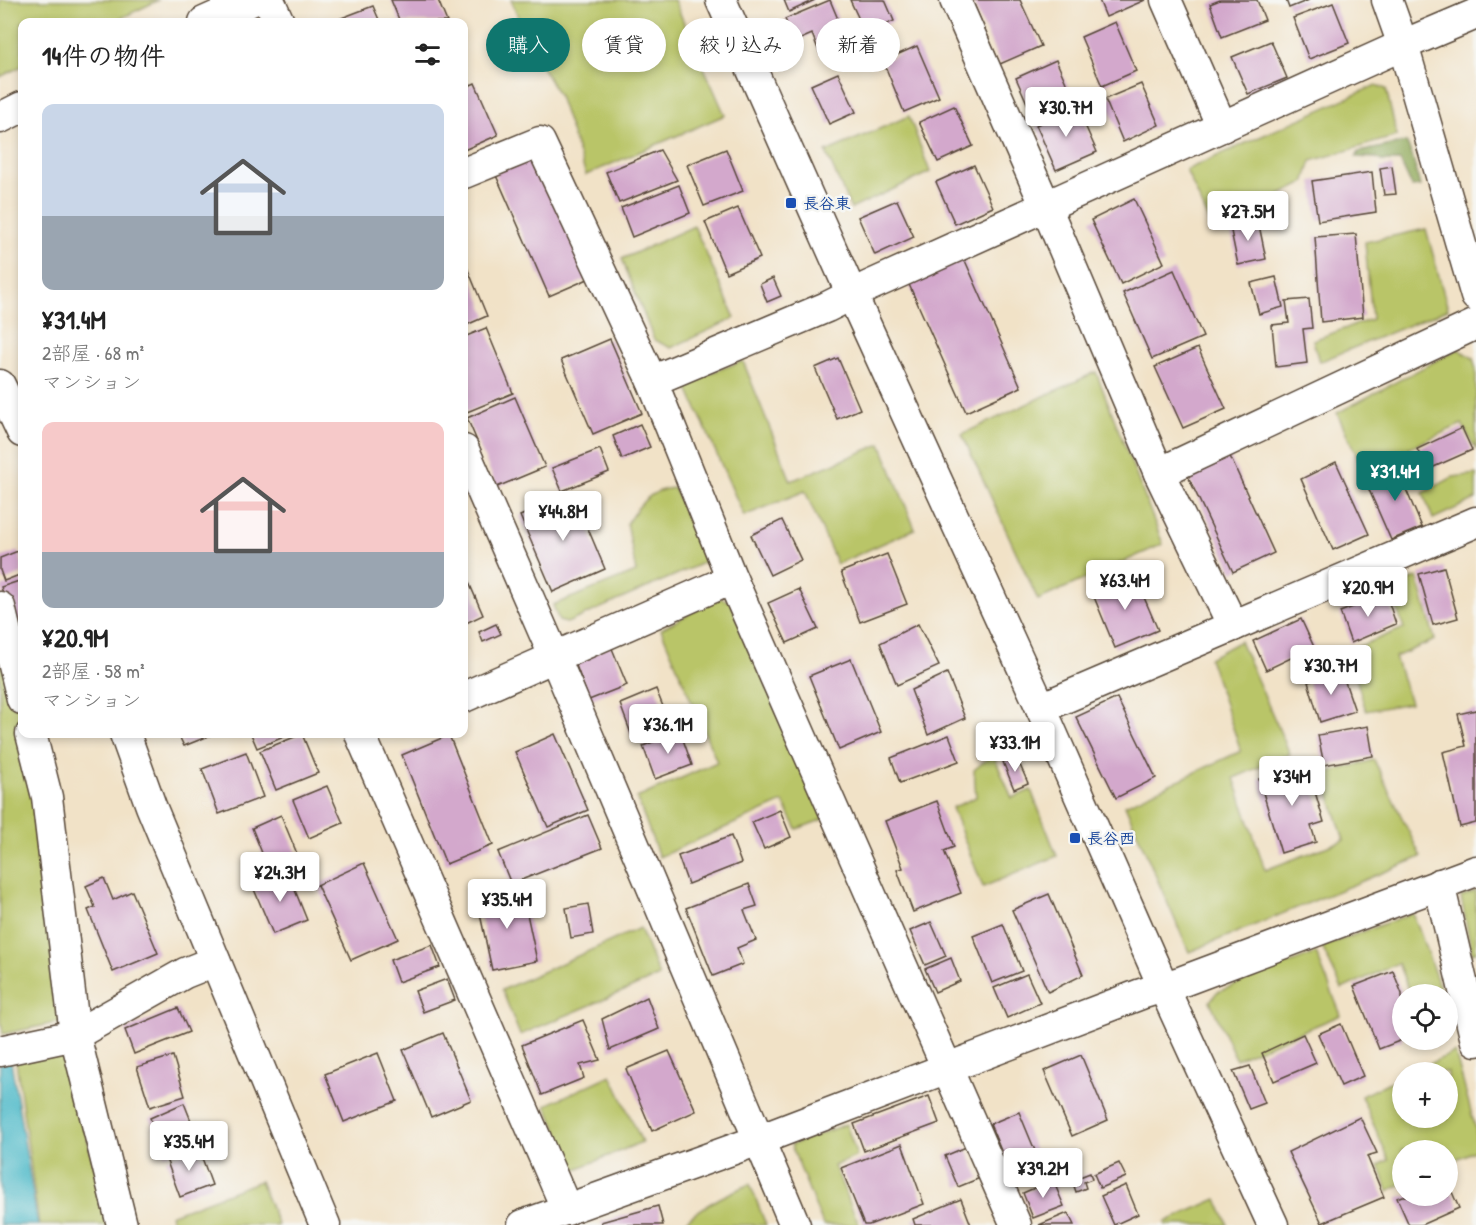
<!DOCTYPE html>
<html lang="ja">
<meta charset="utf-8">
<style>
body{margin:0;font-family:"Patrick Hand","Klee One",sans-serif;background:#f6f6f6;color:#222;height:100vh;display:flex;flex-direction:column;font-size:22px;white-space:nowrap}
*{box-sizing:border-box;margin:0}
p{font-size:20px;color:#767676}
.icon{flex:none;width:33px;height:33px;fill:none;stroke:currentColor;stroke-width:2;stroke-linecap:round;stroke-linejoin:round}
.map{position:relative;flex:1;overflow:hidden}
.sheet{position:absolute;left:18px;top:18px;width:450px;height:720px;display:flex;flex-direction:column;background:#fff;border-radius:12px;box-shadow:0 3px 9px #0003}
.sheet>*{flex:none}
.top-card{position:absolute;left:486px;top:18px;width:570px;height:54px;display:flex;gap:12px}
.buttons{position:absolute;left:1392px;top:984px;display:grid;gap:12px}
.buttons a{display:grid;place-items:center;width:66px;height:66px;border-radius:50%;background:#fff;box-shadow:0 3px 9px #0003;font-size:30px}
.price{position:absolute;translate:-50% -51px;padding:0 14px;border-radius:6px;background:#fff;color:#222;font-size:20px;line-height:39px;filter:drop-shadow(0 2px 3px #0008)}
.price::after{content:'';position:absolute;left:50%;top:36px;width:18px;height:14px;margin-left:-9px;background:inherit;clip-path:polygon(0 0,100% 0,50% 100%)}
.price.active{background:#0f766e;color:#fff}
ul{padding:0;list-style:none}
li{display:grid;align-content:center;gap:12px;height:318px;padding:0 24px}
li span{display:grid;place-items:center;height:186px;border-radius:12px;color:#555}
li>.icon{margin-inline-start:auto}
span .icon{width:108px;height:108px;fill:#fffc;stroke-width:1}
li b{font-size:26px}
h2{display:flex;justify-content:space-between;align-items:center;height:72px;padding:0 24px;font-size:26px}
.tag{padding:0 21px;border-radius:27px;background:#fff;box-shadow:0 3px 9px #0003;font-size:21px;line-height:54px}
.tag.active{background:#0f766e;color:#fff}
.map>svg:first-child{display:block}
.green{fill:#b9c567;stroke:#7a7842;stroke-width:1.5}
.forest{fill:#92aa5c;stroke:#666a3d;stroke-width:1.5}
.water{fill:#4ebac9;stroke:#447274;stroke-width:1.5}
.building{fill:#d3a8cc}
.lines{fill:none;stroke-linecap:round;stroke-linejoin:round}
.minor-casing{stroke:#564637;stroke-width:33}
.minor{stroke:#fff;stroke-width:30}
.transit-dot{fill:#1a4fb4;stroke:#f6f6f2;stroke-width:2}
.labels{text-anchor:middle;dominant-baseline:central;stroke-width:5;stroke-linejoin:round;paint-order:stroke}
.transit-label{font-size:16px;font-weight:bold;fill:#164399;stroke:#f6f6f2;text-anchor:start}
</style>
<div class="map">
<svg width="1476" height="1225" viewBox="0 0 1476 1225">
<rect width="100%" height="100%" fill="#f6f6f2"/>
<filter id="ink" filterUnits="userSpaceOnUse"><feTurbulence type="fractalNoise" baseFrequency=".0167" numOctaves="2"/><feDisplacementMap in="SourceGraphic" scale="12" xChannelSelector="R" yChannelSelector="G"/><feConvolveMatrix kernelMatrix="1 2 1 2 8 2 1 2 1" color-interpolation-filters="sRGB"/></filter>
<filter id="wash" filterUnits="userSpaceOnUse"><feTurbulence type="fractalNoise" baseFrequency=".008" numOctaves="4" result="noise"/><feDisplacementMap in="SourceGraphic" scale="24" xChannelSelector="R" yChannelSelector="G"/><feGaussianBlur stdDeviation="1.35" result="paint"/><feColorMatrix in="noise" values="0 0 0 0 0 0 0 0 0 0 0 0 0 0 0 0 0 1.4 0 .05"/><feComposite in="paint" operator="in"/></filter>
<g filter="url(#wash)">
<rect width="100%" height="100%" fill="#f1e2c7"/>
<g class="green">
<path d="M0,0H159L113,22H22V66L0,77Z"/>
<path d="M511,0H674L725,115L586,175L559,96L542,67Z"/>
<path d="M1376,85L1386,89L1397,136L1311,161L1304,183L1213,229L1186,170Z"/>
<path d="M909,116L930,172L851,209L826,152Z"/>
<path d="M694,226L735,318L671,348L654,340L622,259Z"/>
<path d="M1426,229L1448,309L1319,362L1313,340L1372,319L1365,242Z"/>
<path d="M1458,349L1473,358L1476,370V450L1462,424L1363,469L1337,413Z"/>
<path d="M743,361L791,481L881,444L915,529L837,564L805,491L744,516L685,382Z"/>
<path d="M1096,372L1163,544L1038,600L962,434Z"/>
<path d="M1476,474V499L1433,519L1423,493L1453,477Z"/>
<path d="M674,488L705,562L567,623L559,621L553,605L636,572L627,523C639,505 650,489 674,488Z"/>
<path d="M1417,577L1435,640L1395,657L1410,703L1366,711L1348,651L1404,628L1390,590Z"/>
<path d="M718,598L730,601L824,819L797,829L783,802L659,857L637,798L717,762L661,629Z"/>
<path d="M0,618L22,724L65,1021L3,1034L0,1016Z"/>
<path d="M1240,641L1290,754L1234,778L1265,870L1344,840L1323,774L1374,760L1421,857L1189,952L1125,805L1241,751L1209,658Z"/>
<path d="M993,754L1012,798L1031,790L1057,856L983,887L952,808L976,797L974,770Z"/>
<path d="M1476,891V952L1472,953L1461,897Z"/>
<path d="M1413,913L1442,994H1410L1398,963L1342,989L1322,947Z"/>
<path d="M640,928L659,976L520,1035L502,990Z"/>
<path d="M1316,953L1341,1015L1236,1059L1210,1001L1217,992Z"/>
<path d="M65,1050L109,1225H39L16,1061Z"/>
<path d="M1455,1052L1476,1130V1150L1448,1163V1150H1402V1184L1388,1191L1379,1165L1389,1160L1361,1096L1402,1076V1118H1448V1072H1411Z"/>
<path d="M611,1075L642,1142L574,1170L546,1105Z"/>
<path d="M846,1124L857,1156L834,1166L859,1225H823L791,1145Z"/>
<path d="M260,1181L278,1225H173L170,1215Z"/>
<path d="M750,1184L766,1225H681C702,1206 724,1195 750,1184Z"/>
<path d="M1217,1199L1228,1225H1166L1165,1222Z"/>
</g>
<path class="forest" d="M1406,142L1412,155L1420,186L1412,187L1400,161H1381L1377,158L1356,157L1359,152Z"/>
<path class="water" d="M11,1061L38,1225H0V1064Z"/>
<g id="blocks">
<g class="building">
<path d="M391,0H438L447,22H400Z"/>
<path d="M784,0H815L789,12Z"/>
<path d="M830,0L848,43L820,54L812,34L794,42L785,19Z"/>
<path d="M850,0H885L894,21L866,34Z"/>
<path d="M972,0H1020L1041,46L1000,64Z"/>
<path d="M1099,0H1145L1106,17Z"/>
<path d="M1220,0H1257L1265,20L1222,37L1210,4Z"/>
<path d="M1286,0H1309L1289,8Z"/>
<path d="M1333,3L1349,43L1309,59L1293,18Z"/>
<path d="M373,6L380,22H331Z"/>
<path d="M1115,22L1136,71L1102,86L1081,37Z"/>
<path d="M1271,41L1287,78L1248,94L1232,57Z"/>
<path d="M917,46L939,97L904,112L883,61Z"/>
<path d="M1056,60L1074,101L1034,119L1016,78Z"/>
<path d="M838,73L856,112L829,124L811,85Z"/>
<path d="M475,83L498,135L464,150V88Z"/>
<path d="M1141,84L1159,125L1123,142L1105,99Z"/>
<path d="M954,106L973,146L938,162L919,122Z"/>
<path d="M1077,107L1097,152L1056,170L1036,125Z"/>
<path d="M726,149L743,191L704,206L687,165Z"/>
<path d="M660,150L677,180L619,203L606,172Z"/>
<path d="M534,155L588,279L549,296L495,173Z"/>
<path d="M974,165L993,207L955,224L936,182Z"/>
<path d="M1392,166L1396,194L1384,195L1380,168Z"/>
<path d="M1372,172L1376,212L1318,221L1312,181Z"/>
<path d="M679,185L690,213L632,237L621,208Z"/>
<path d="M1134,199L1164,263L1121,284L1091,220Z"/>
<path d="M897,200L914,237L875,255L858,217Z"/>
<path d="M738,208L760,258L726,273L705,222Z"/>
<path d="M1258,220L1266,259L1238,265L1230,226Z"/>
<path d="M1356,234L1363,317L1321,322L1315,237Z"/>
<path d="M963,256L1021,387L966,412L907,280Z"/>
<path d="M464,260L487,316L464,326Z"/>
<path d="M1174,270L1203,337L1152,359L1123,293Z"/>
<path d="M1276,277L1283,307L1259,314L1251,283Z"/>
<path d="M773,278L781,296L767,302L760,284Z"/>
<path d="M1309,299L1312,328L1303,329L1307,363L1276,367L1272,325L1289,323L1286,301Z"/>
<path d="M486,328L513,393L467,412L464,404V337Z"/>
<path d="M610,339L642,413L593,434L561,360Z"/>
<path d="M1198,348L1226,409L1183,428L1155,367Z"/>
<path d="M838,358L860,409L837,419L815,368Z"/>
<path d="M515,397L545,467L497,487L467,418Z"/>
<path d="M640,424L650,447L622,459L613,436Z"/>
<path d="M1462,428L1472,450L1427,470L1417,449Z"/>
<path d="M600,449L609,472L562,491L552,468Z"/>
<path d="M1229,454L1274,553L1233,572L1187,474Z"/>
<path d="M1336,462L1369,534L1333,550L1301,479Z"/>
<path d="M1408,465L1416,483L1405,487L1422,527L1391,540L1366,483Z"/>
<path d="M573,493L605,569L553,592L520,516Z"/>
<path d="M782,520L801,560L770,575L751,535Z"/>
<path d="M18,551L22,563V574L4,581L0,570V558Z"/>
<path d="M887,554L907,604L860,622L841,572Z"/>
<path d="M1444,567L1458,618L1433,625L1419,574Z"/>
<path d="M464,571L483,615L464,624Z"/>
<path d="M1134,574L1158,630L1115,648L1092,592Z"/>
<path d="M22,580V627L15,630L1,587Z"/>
<path d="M799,589L818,629L787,643L768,603Z"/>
<path d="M1386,594L1396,624L1351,643L1340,612Z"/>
<path d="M1301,619L1314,647L1266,670L1253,641Z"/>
<path d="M496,624L501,634L483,642L479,632Z"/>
<path d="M918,624L939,666L897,685L880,643Z"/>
<path d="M611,646L627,685L589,700L574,660Z"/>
<path d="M851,659L881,732L839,750L809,676Z"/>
<path d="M1341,670L1355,711L1320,722L1308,682Z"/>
<path d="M947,673L965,718L928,735L911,690Z"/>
<path d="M656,689L670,724L633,739L620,704Z"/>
<path d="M1117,698L1156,778L1116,798L1076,717Z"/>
<path d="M1476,710V823L1460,827L1443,752L1466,746L1458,714Z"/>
<path d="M1368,726L1373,756L1324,765L1318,735Z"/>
<path d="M680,731L692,765L655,779L643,746Z"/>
<path d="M178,734H214L184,746Z"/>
<path d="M251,734H291L257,748Z"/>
<path d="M302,734L318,773L276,790L260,751Z"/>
<path d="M555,734L588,810L548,827L515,752Z"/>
<path d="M449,735L493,845L446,864L402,755Z"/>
<path d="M949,735L959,761L900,783L891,758Z"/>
<path d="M246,752L263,797L219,814L202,769Z"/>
<path d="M1016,756L1028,783L1014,789L1003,762Z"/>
<path d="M1307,765L1324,822L1311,826L1316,842L1281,853L1259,779Z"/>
<path d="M327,786L343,823L309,838L293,800Z"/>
<path d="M937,801L954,847L944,851L961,893L913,912L897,870L903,868L885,821Z"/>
<path d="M780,810L791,837L764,849L752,822Z"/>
<path d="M281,815L298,856L268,868L252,828Z"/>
<path d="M588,815L602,848L511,884L498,852Z"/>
<path d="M731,836L741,863L688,884L678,856Z"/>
<path d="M364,863L398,939L351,960L317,885Z"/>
<path d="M288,873L307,920L273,934L253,887Z"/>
<path d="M104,878L113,900L132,891L158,953L113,972L88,910L95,907L86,886Z"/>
<path d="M749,884L757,906L744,910L756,940L737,948L743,964L713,976L686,908Z"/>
<path d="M522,890L537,961L492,970L477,900Z"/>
<path d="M1049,894L1083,975L1048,992L1012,910Z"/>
<path d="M588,904L593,934L571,938L566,908Z"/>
<path d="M931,922L946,956L925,965L910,931Z"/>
<path d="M1003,924L1022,971L992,983L973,936Z"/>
<path d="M432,945L440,967L398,982L390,960Z"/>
<path d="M951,958L960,981L935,992L925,969Z"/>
<path d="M1393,971L1402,994V1040L1379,1049L1354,986Z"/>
<path d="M1027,974L1040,1003L1007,1018L994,988Z"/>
<path d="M447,979L455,1000L423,1012L415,991Z"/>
<path d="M647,997L659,1029L610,1050L602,1019Z"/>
<path d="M178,1008L189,1032L134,1054L125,1030Z"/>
<path d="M583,1020L600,1060L580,1065L584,1078L542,1095L522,1045Z"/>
<path d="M1341,1024L1363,1076L1341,1086L1318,1034Z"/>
<path d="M443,1033L471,1100L431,1117L403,1050Z"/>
<path d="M1303,1034L1316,1063L1274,1081L1262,1053Z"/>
<path d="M669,1051L696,1111L652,1131L626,1069Z"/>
<path d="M378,1053L397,1101L344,1122L325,1074Z"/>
<path d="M1081,1055L1108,1120L1072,1136L1044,1071Z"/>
<path d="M173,1056L185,1096L150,1107L137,1067Z"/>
<path d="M1250,1066L1265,1103L1249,1109L1233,1071Z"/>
<path d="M929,1096L939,1123L864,1151L854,1124Z"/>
<path d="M184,1103L199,1141L165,1155L150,1118Z"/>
<path d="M1019,1112L1036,1153L1007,1165L990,1124Z"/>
<path d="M1360,1117L1377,1153L1367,1156L1384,1197L1322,1223L1288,1152Z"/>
<path d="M902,1144L924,1204L869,1225H864L841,1168Z"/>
<path d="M198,1147L212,1185L180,1197L166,1159Z"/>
<path d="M966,1147L980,1178L958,1187L945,1156Z"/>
<path d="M1119,1163L1126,1177L1100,1188L1094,1174Z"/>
<path d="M1090,1173L1092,1179L1084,1182L1086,1188L1076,1192L1072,1180Z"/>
<path d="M1053,1180L1064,1206L1033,1218L1023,1193Z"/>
<path d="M1448,1183L1459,1208L1421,1225H1409L1397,1198L1402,1196H1448Z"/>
<path d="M1126,1185L1138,1214L1114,1225L1101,1196Z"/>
<path d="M961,1199L971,1225H915L913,1219Z"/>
<path d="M658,1206L663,1225H602L601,1222Z"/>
<path d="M1068,1213L1074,1225H1039Z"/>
</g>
</g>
</g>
<g filter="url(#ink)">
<use href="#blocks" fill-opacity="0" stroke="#564637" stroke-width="1.5"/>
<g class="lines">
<g class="minor-casing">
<g id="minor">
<path d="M269,0L279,22"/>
<path d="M721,0L852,295L1041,708L1163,986L1273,1225"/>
<path d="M955,0L1046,207L1159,473L1233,626"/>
<path d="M1166,0L1222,127"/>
<path d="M1387,0L1403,45L1476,296"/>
<path d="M204,22L253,0"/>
<path d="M0,118L22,107"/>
<path d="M464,173L540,142L652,381L732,579L1016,1225"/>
<path d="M652,381L827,307L869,286L1403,45L1476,14"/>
<path d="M0,385L22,432"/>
<path d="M464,450L555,658L795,1225"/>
<path d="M1159,473L1476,324"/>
<path d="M0,607L22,699"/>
<path d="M464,697L732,579"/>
<path d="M1041,708L1476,522"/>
<path d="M31,734L47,797L75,1035L122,1225"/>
<path d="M125,734L151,806L325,1225"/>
<path d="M360,734L567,1210"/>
<path d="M1439,884L1476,1041"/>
<path d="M0,1051L75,1035L185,973L215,961"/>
<path d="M523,1225L759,1140L1141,994L1183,981L1476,871"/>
</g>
</g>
<use href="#minor" class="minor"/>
</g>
</g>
<g class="transit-dot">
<rect x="785" y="197" width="12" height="12" rx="3"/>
<rect x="1069" y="832" width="12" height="12" rx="3"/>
</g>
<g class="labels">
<g class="transit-label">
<text x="803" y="203">長谷東</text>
<text x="1087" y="838">長谷西</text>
</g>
</g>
</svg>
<div class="buttons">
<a><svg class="icon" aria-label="locate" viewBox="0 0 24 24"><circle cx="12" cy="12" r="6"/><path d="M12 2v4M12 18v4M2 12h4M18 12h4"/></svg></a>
<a>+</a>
<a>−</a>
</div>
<b class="price" style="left:1066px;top:138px">¥30.7M</b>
<b class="price" style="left:1248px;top:242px">¥27.5M</b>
<b class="price active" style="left:1395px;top:502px">¥31.4M</b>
<b class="price" style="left:563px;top:542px">¥44.8M</b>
<b class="price" style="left:1125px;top:611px">¥63.4M</b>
<b class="price" style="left:1368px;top:618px">¥20.9M</b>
<b class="price" style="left:1331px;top:696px">¥30.7M</b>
<b class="price" style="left:668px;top:755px">¥36.1M</b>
<b class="price" style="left:1015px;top:773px">¥33.1M</b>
<b class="price" style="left:1292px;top:807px">¥34M</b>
<b class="price" style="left:280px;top:903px">¥24.3M</b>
<b class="price" style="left:507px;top:930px">¥35.4M</b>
<b class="price" style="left:189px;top:1172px">¥35.4M</b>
<b class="price" style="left:1043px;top:1199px">¥39.2M</b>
<div class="top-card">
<a class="tag active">購入</a>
<a class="tag">賃貸</a>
<a class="tag">絞り込み</a>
<a class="tag">新着</a>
</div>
<section class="sheet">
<h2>14件の物件<svg class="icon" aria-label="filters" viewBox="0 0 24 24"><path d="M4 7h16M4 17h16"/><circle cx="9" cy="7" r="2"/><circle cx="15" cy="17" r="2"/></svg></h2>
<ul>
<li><span style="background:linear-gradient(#c9d6e8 60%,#9aa5b1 0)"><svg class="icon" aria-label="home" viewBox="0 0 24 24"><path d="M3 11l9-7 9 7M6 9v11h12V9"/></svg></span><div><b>¥31.4M</b><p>2部屋 · 68 m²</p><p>マンション</p></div></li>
<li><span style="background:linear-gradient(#f6c9c9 70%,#9aa5b1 0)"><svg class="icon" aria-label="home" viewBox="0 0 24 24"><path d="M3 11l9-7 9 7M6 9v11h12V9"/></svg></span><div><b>¥20.9M</b><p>2部屋 · 58 m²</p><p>マンション</p></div></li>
</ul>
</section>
</div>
